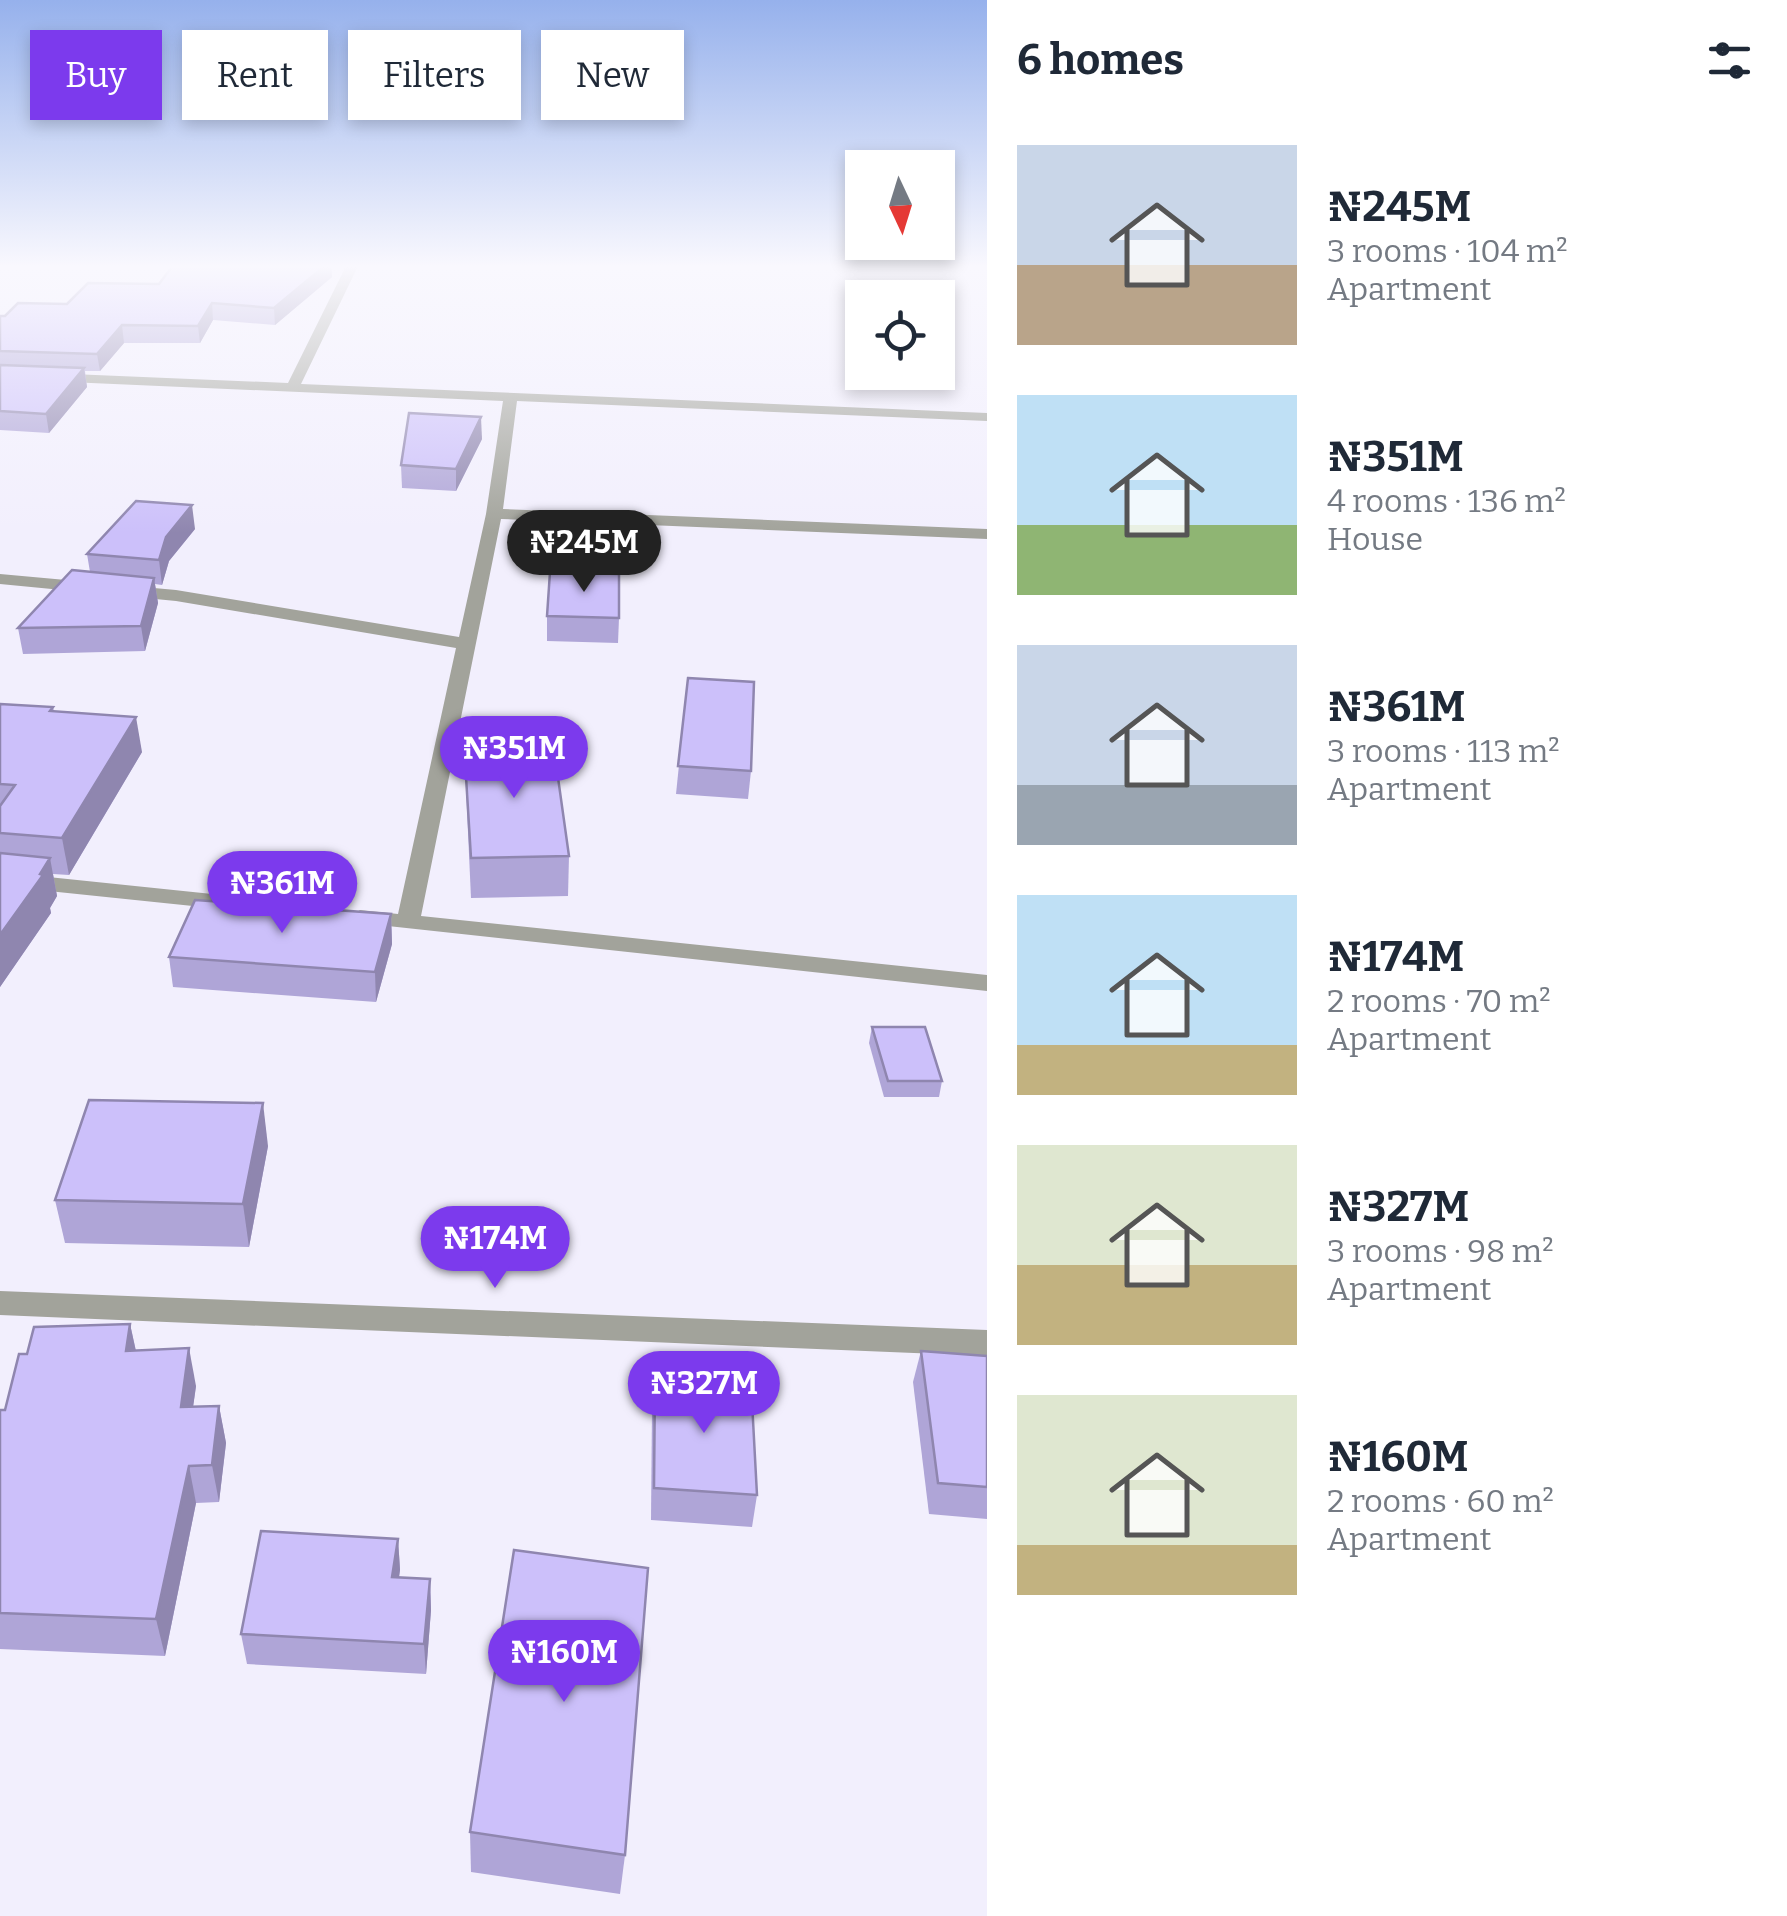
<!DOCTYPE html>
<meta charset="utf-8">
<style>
body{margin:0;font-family:Bitter,serif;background:#f6f6f7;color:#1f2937;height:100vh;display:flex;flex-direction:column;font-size:38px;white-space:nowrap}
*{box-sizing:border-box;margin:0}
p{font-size:32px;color:#747a83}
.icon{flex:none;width:55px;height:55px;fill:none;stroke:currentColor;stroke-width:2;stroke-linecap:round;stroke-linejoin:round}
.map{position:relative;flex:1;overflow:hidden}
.panel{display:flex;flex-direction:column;background:#fff;width:800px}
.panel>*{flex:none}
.guide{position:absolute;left:30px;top:30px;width:805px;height:90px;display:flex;gap:20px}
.needle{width:65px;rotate:176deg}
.tools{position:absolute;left:845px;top:150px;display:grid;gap:20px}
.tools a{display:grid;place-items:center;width:110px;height:110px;border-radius:0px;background:#fff;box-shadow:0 5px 15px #0003;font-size:50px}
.price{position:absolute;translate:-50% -85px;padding:0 22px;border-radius:35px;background:#7c3aed;color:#fff;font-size:32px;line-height:65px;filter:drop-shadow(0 2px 5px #0008)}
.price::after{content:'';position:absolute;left:50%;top:60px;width:30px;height:22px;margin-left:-15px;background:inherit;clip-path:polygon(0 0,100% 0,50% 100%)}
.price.active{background:#222;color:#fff}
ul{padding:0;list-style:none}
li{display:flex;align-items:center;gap:30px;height:250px;padding:0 30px}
li span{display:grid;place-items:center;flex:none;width:280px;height:200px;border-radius:0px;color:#555}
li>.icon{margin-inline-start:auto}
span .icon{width:120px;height:120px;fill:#fffc;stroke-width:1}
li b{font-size:42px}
h2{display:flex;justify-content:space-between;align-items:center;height:120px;padding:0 30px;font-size:42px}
.tag{padding:0 35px;border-radius:0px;background:#fff;box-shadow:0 5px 15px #0003;font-size:35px;line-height:90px}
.tag.active{background:#7c3aed;color:#fff}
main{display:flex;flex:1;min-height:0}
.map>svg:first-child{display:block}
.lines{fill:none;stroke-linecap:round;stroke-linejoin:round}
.street{fill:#a2a39b;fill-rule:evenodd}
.wall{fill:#afa5d7}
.shaded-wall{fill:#8f86af}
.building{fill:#ccc0fa;stroke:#8f86af;stroke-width:2.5}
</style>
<main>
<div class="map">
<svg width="987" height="1916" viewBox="0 0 987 1916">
<rect width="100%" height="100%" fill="#f2effd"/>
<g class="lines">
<g class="street">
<path d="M347,264H359L301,384L987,413V421L517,401L503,509L987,529V539L501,519L421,916L987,975V991L351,922L348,917L360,910L398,914L456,648L176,601L0,584V574L176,590L459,637L486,514L503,401L0,379V371L288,383Z"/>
<path d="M0,872L241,897L253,904L241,911L0,886Z"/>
<path d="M0,1291L987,1330V1356L0,1315Z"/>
</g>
</g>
<g class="wall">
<path d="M174,264H331L332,277L275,325L213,320L200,343H124L100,371H85L87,387L49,433L0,430V316L67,304L159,284Z"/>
<path d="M482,439L456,491L402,488L401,465Z"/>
<path d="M195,529L169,561L162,585L155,584L158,603L145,651L23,654L18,628L90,572L87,554Z"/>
<path d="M547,616L619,618L618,643L547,641Z"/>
<path d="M688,678L751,771L748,799L676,794Z"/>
<path d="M0,704L53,707L54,711L142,752L69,875L53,874L57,896L50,908L51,913L0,987Z"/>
<path d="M464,744L569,856L568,896L471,898Z"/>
<path d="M391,914L392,944L376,1002L173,987L169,957Z"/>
<path d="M872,1027L942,1081L939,1097H884L869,1043Z"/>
<path d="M268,1146L249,1247L65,1243L55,1200Z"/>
<path d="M130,1324L136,1351L196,1386L193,1406H219L226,1443L219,1502L196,1503L165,1656L0,1649V1410H5L27,1354Z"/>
<path d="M921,1351L987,1356V1519L929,1514L913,1382Z"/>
<path d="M655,1377L757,1495L752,1527L651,1520L652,1408Z"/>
<path d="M398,1539L400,1570L399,1578L430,1579L431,1610L426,1674L247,1664L241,1634Z"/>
<path d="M470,1832L625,1855L620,1894L471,1872Z"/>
</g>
<g class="shaded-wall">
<path d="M327,264H331L332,277L275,325L274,308Z"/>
<path d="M212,303L213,320L200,343L198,326Z"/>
<path d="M122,325L124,343L100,371L97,354Z"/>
<path d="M84,368L87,387L49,433L46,414Z"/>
<path d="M481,417L482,439L456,491V469Z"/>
<path d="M192,505L195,529L169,561L162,585L159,560L166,537Z"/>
<path d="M154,578L158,603L145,651L141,626Z"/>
<path d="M136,717L142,752L69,875L62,838Z"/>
<path d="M50,858L57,896L50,908L51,913L0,987V935Z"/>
<path d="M391,914L392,944L376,1002L375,972Z"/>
<path d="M263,1103L268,1146L249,1247L243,1204Z"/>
<path d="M130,1324L138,1361L126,1351Z"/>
<path d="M189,1348L196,1386L188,1444L181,1407Z"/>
<path d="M219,1406L226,1443L219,1502L212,1465Z"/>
<path d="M189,1466L196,1503L165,1656L156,1619Z"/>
<path d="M398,1539L400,1570L394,1608L392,1577Z"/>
<path d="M430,1579L431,1610L426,1674L424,1644Z"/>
</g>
<g class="building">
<path d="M174,264H327L274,308L212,303L198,326L122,325L97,354L0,351V316H5L18,303L67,304L88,283L159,284Z"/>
<path d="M0,365L84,368L46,414L0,411Z"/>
<path d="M409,413L481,417L456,469L401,465Z"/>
<path d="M136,501L192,505L166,537L159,560L87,554Z"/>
<path d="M72,570L154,578L141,626L18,628Z"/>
<path d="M550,572L619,574V618L547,616Z"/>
<path d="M688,678L754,682L751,771L678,766Z"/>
<path d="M0,704L53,707L50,711L136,717L62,838L0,833V806L15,785L0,784Z"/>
<path d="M553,742L569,856L471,858L464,744Z"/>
<path d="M0,853L50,858L40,874L43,875L0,935Z"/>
<path d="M195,900L391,914L375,972L169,957Z"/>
<path d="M872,1027H925L942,1081H888Z"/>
<path d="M89,1100L263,1103L243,1204L55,1200Z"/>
<path d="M130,1324L126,1351L189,1348L181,1407L219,1406L212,1465L189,1466L156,1619L0,1613V1410H5L19,1354H27L34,1327Z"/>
<path d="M921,1351L987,1356V1487L938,1483Z"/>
<path d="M655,1377L751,1383L757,1495L654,1488Z"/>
<path d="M261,1531L398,1539L392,1577L430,1579L424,1644L241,1634Z"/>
<path d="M514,1550L648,1568L625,1855L470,1832Z"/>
</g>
<linearGradient id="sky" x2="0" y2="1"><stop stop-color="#96b1ec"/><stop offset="0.5" stop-color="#f9f8fe"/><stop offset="1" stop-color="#f9f8fe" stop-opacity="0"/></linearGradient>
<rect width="987" height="533" fill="url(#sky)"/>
</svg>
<div class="tools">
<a><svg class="needle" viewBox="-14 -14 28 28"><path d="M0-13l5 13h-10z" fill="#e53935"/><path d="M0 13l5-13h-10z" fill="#747a83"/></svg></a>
<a><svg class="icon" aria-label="locate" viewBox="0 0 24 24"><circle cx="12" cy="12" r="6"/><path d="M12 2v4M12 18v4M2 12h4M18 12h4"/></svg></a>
</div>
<b class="price active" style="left:584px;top:595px">₦245M</b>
<b class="price" style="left:514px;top:801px">₦351M</b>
<b class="price" style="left:282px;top:936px">₦361M</b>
<b class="price" style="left:495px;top:1291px">₦174M</b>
<b class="price" style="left:704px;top:1436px">₦327M</b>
<b class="price" style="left:564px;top:1705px">₦160M</b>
<div class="guide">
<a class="tag active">Buy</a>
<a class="tag">Rent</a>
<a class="tag">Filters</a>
<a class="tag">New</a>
</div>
</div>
<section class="panel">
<h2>6 homes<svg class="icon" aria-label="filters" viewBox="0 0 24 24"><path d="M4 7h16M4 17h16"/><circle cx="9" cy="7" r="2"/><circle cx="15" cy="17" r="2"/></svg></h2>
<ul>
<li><span style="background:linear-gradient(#c9d6e8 60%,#b9a48a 0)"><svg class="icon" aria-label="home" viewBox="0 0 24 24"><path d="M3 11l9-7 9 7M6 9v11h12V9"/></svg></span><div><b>₦245M</b><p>3 rooms · 104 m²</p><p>Apartment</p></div></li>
<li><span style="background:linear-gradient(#bfe0f5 65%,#8fb573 0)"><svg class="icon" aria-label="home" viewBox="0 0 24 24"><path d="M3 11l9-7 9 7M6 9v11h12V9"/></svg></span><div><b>₦351M</b><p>4 rooms · 136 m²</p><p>House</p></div></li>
<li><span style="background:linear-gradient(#c9d6e8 70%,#9aa5b1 0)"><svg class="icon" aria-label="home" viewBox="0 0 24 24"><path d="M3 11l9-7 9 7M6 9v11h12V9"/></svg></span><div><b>₦361M</b><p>3 rooms · 113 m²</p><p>Apartment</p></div></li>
<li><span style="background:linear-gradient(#bfe0f5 75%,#c2b280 0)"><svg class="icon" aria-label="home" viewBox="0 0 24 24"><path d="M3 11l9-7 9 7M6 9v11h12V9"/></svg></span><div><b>₦174M</b><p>2 rooms · 70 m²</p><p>Apartment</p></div></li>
<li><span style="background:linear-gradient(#dfe7d0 60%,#c2b280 0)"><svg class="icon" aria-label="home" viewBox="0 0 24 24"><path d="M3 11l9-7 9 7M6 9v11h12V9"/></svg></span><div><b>₦327M</b><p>3 rooms · 98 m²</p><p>Apartment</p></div></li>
<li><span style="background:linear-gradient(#dfe7d0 75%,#c2b280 0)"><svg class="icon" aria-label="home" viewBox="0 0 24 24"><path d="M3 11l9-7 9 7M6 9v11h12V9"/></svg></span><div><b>₦160M</b><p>2 rooms · 60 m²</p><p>Apartment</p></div></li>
</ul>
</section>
</main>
